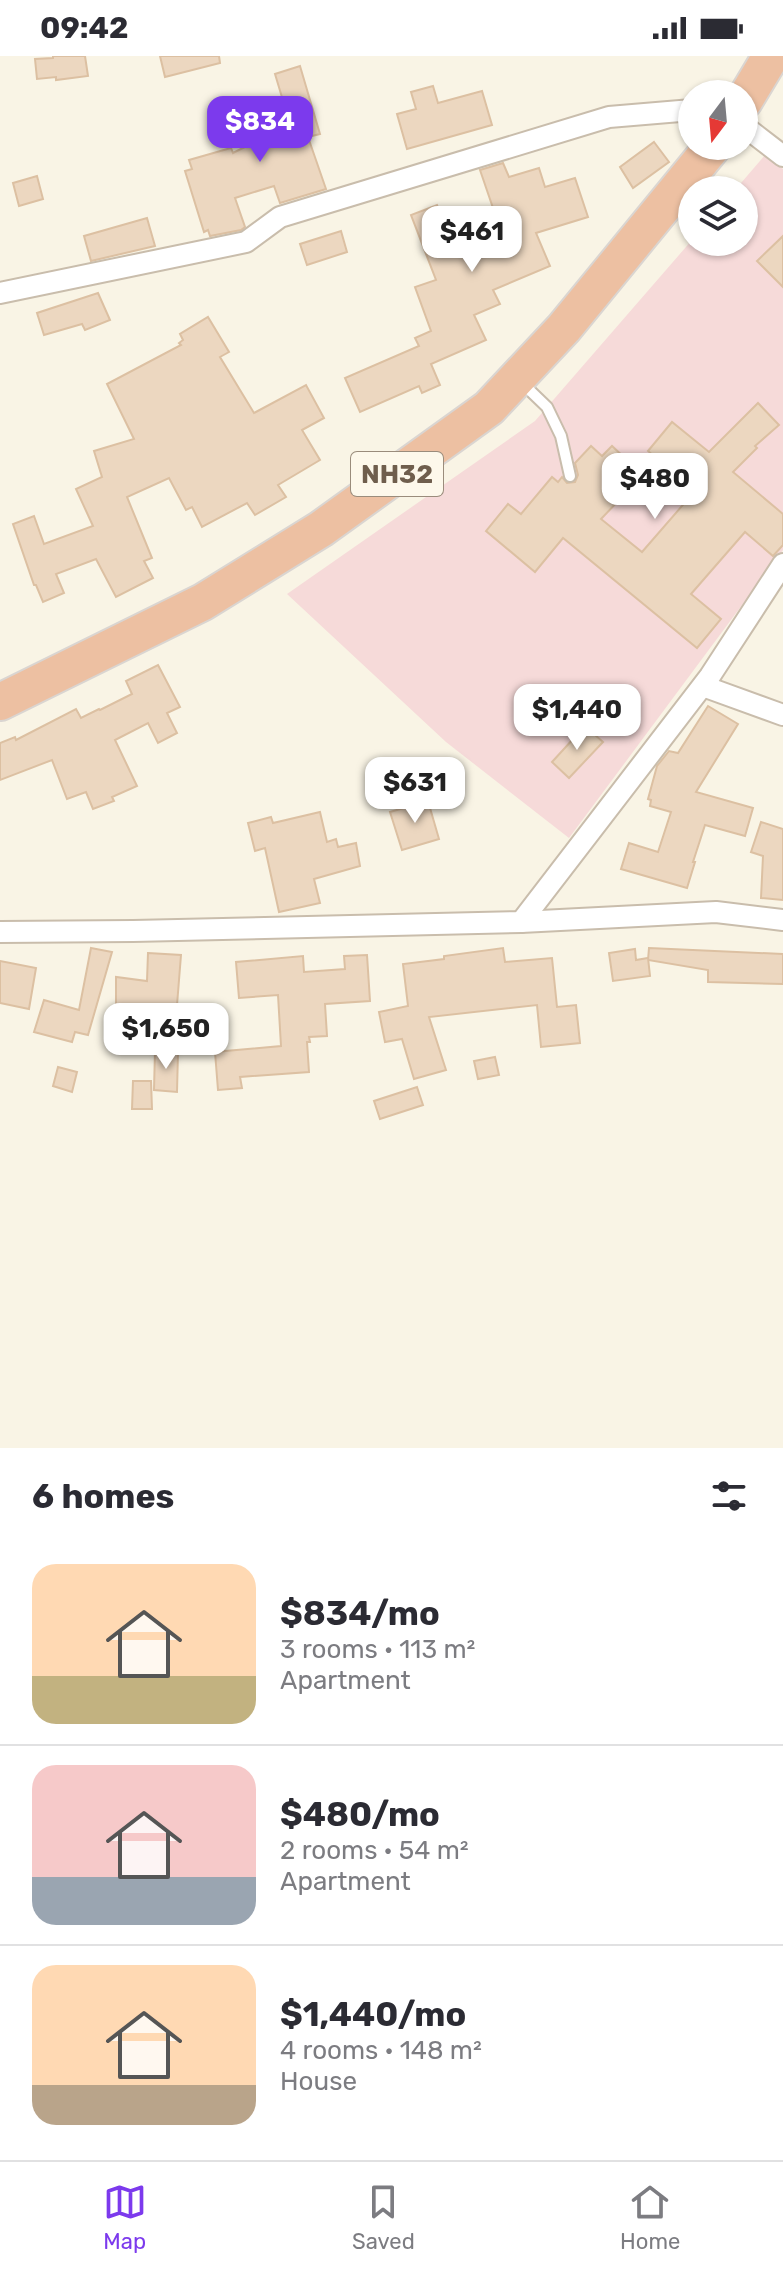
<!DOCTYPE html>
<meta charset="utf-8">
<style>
body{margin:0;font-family:Rubik,sans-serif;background:#f2f2f3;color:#2b2b33;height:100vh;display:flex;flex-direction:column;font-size:30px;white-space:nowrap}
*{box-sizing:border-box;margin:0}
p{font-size:26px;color:#7c7c81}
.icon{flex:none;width:44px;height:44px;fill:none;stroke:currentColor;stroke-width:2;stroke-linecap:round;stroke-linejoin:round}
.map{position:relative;height:1392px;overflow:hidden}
.sheet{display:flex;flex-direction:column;background:#fff;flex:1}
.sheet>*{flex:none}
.needle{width:52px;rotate:196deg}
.controls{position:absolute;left:678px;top:24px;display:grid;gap:16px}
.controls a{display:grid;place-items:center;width:80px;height:80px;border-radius:50%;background:#fff;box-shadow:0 2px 6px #0004;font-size:40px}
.price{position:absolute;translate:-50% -68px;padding:0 18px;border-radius:16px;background:#fff;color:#222;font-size:26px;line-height:52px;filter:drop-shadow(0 2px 4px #0008)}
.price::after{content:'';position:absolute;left:50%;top:48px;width:24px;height:18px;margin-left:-12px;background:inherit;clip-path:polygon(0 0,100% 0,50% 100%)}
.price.on{background:#7c3aed;color:#fff}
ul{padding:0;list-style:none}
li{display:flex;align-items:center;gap:24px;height:200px;padding:0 32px}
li+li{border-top:2px solid #e1e1e2}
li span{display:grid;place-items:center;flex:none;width:224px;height:160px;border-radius:24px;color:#555}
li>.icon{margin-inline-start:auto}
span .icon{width:96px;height:96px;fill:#fffc;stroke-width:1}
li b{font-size:34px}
h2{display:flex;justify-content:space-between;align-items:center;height:96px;padding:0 32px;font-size:34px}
.status{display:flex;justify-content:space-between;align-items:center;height:56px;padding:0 40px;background:#fff;direction:ltr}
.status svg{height:22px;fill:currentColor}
.tab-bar{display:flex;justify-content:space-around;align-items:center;height:112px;border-top:2px solid #e1e1e2;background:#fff;font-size:22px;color:#7c7c81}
.tab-bar a{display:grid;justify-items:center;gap:4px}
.tab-bar .on{color:#7c3aed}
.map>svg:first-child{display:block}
.medical{fill:#f6dad9}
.building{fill:#ecd7c0;stroke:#dcc0a2;stroke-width:2}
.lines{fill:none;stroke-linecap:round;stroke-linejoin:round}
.lane-casing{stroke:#c9bdac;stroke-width:14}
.street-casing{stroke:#c9bdac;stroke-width:24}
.highway-casing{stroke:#dad5d1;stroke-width:40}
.lane{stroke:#fff;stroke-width:10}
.street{stroke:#fff;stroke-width:20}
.highway{stroke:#edc0a2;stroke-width:36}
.labels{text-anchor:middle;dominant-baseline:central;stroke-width:6;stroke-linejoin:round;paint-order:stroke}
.shield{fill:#fdf8eb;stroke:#9a8c7c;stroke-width:2}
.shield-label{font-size:26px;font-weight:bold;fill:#6f5e4d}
</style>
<div class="status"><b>09:42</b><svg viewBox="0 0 49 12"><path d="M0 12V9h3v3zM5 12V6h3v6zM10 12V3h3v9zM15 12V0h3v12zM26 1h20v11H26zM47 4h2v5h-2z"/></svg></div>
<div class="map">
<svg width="783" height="1392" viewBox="0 0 783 1392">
<rect width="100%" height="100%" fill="#f9f4e5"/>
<path class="medical" d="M765,99L783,113V494L569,782L446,686L287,538L535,365L692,184V186H744V134H735Z"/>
<g class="building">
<path d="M53,0H85L88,20L56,24V21L37,23L35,3L53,2Z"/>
<path d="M160,0H219L220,7L165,21Z"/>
<path d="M300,10L320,78L308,81L326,133L280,147L274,130L235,142L245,171L241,174L210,180L208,174L204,176L185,115L192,113L189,104L231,92L233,97L290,68L275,18Z"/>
<path d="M433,30L438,47L482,35L492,69L407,93L397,58L416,53L411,36Z"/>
<path d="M654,86L669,106L633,132L620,111Z"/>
<path d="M503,107L509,121L539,112L545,131L575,122L588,161L536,177L550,210L493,234L500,248L474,259L486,284L431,308L440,329L422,337L419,330L360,356L345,322L419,290L415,282L431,275L415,231L436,224L411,159L437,149L446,173L494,155L480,114Z"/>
<path d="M37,120L43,143L19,150L13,127Z"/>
<path d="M147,162L155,190L91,205L84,180Z"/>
<path d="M341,175L347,196L307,209L300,188Z"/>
<path d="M783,180V231L757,205Z"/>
<path d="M98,237L110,264L85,274L82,268L44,279L37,257Z"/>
<path d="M208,261L229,296L220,301L254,357L306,329L324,362L302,374L320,404L278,429L286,441L255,459L247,447L202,471L192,451L186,454L169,422L127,441L152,502L144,505L153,522L116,541L96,503L56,518L64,537L43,546L36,529H34L13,468L34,460L44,488L93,470L76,433L102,421L94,395L134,383L107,328L181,289L179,287L183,284L180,278Z"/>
<path d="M758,347L779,369L755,390L757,392L733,416L783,458V489L773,500L745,476L691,538L721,563L697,592L563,482L535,516L486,475L508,448L521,458L552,421L558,426L562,421L567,427L575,426L578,419L575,407L591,390L602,400L612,390L643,419L601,463L642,496L695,435L648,395L672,366L709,396Z"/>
<path d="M158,609L180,651L167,657L177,677L158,687L148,667L115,684L137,730L112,741L114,745L93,753L86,736L67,743L52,704L0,724V687L15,681L16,684L76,653L81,662L99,653L100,654L132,638L126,625Z"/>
<path d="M708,650L738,668L696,736L753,752L745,780L705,769L693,806H695L687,832L621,813L629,787L658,796L671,756L650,750L651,744L648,743L657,710L669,695L678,697Z"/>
<path d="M585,670L603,686L569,722L552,706Z"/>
<path d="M428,745L439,783L402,794L390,756Z"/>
<path d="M320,756L327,786L336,783L338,791L356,787L360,810L314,823L320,847L279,856L265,792L255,795L248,767L271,761L273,767Z"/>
<path d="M761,766L783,773V844L761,842L763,800L751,796Z"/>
<path d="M91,892L112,896L88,979L75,976L72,986L34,976L44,944L79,954Z"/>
<path d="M503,892L505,906L552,902L557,951L576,949L580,987L541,991L537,949L429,961L446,1014L414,1023L402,983L385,986L379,956L408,950L403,908L444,903V900Z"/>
<path d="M649,892L783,898V928L708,926V914L648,904Z"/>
<path d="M635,893L636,904L648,902L650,920L613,925L609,897Z"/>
<path d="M148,897L181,899L177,949L162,948L151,989L116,981V921L147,925Z"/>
<path d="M367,899L370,945L325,948L327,980L309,981L310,986H307L309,1016L240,1021L242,1032L218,1034L215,996L281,990L278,939L239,942L236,906L303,900L304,916L345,913L344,900Z"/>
<path d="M0,905L36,912L29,953L0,947Z"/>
<path d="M155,995L178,996L177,1036L154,1034Z"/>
<path d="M495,1001L499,1019L478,1023L474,1005Z"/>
<path d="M58,1011L77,1016L72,1036L53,1030Z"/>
<path d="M133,1025H151L152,1053H132Z"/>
<path d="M417,1031L423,1049L380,1063L374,1045Z"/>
</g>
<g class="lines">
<g class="lane-casing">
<path id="lane" d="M521,326L547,351L561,380L570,420"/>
</g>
<g class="street-casing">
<g id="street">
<path d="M744,70L783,100"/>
<path d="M0,237L246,186L280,161L609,61L692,54"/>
<path d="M703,630L783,659"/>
<path d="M521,866L710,620L783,508"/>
<path d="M0,876L133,875L521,866L716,856L783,864"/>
</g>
</g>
<g class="highway-casing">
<g id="highway">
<path d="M744,45L771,0"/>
<path d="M0,646L203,546L321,473L489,352L564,272L713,90"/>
</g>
</g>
<use href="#lane" class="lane"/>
<use href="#street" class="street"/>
<use href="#highway" class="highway"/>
</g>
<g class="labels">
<rect class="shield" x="351" y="396" width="92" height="44" rx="6"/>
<g class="shield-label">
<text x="397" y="418">NH32</text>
</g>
</g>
</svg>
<div class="controls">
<a><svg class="needle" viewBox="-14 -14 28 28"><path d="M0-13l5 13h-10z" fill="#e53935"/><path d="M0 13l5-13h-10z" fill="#7c7c81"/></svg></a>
<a><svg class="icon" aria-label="layers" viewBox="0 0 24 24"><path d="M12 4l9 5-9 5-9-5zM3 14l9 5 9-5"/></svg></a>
</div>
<b class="price on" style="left:260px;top:108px">$834</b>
<b class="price" style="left:472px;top:218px">$461</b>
<b class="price" style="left:655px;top:465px">$480</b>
<b class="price" style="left:577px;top:696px">$1,440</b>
<b class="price" style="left:415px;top:769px">$631</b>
<b class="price" style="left:166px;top:1015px">$1,650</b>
</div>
<section class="sheet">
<h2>6 homes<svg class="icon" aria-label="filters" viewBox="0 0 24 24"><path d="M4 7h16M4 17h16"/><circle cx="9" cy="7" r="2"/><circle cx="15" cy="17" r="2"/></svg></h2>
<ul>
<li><span style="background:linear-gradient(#ffd9b3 70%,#c2b280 0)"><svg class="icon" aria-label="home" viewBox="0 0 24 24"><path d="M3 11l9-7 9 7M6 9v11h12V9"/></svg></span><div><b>$834/mo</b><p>3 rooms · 113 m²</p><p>Apartment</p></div></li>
<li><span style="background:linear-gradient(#f6c9c9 70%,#9aa5b1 0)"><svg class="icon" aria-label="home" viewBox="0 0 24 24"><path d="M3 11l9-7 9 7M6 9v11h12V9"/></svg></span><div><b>$480/mo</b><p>2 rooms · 54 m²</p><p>Apartment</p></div></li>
<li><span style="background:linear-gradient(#ffd9b3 75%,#b9a48a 0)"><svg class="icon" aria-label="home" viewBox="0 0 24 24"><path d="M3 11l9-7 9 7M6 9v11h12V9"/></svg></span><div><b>$1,440/mo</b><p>4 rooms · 148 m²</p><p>House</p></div></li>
</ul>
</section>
<nav class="tab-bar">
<a class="on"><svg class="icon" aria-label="map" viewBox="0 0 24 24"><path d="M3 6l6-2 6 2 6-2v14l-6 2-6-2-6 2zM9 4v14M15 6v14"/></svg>Map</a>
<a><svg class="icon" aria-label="saved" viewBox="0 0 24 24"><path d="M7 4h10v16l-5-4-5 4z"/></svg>Saved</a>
<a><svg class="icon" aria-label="home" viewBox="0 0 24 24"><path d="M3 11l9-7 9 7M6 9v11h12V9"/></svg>Home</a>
</nav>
